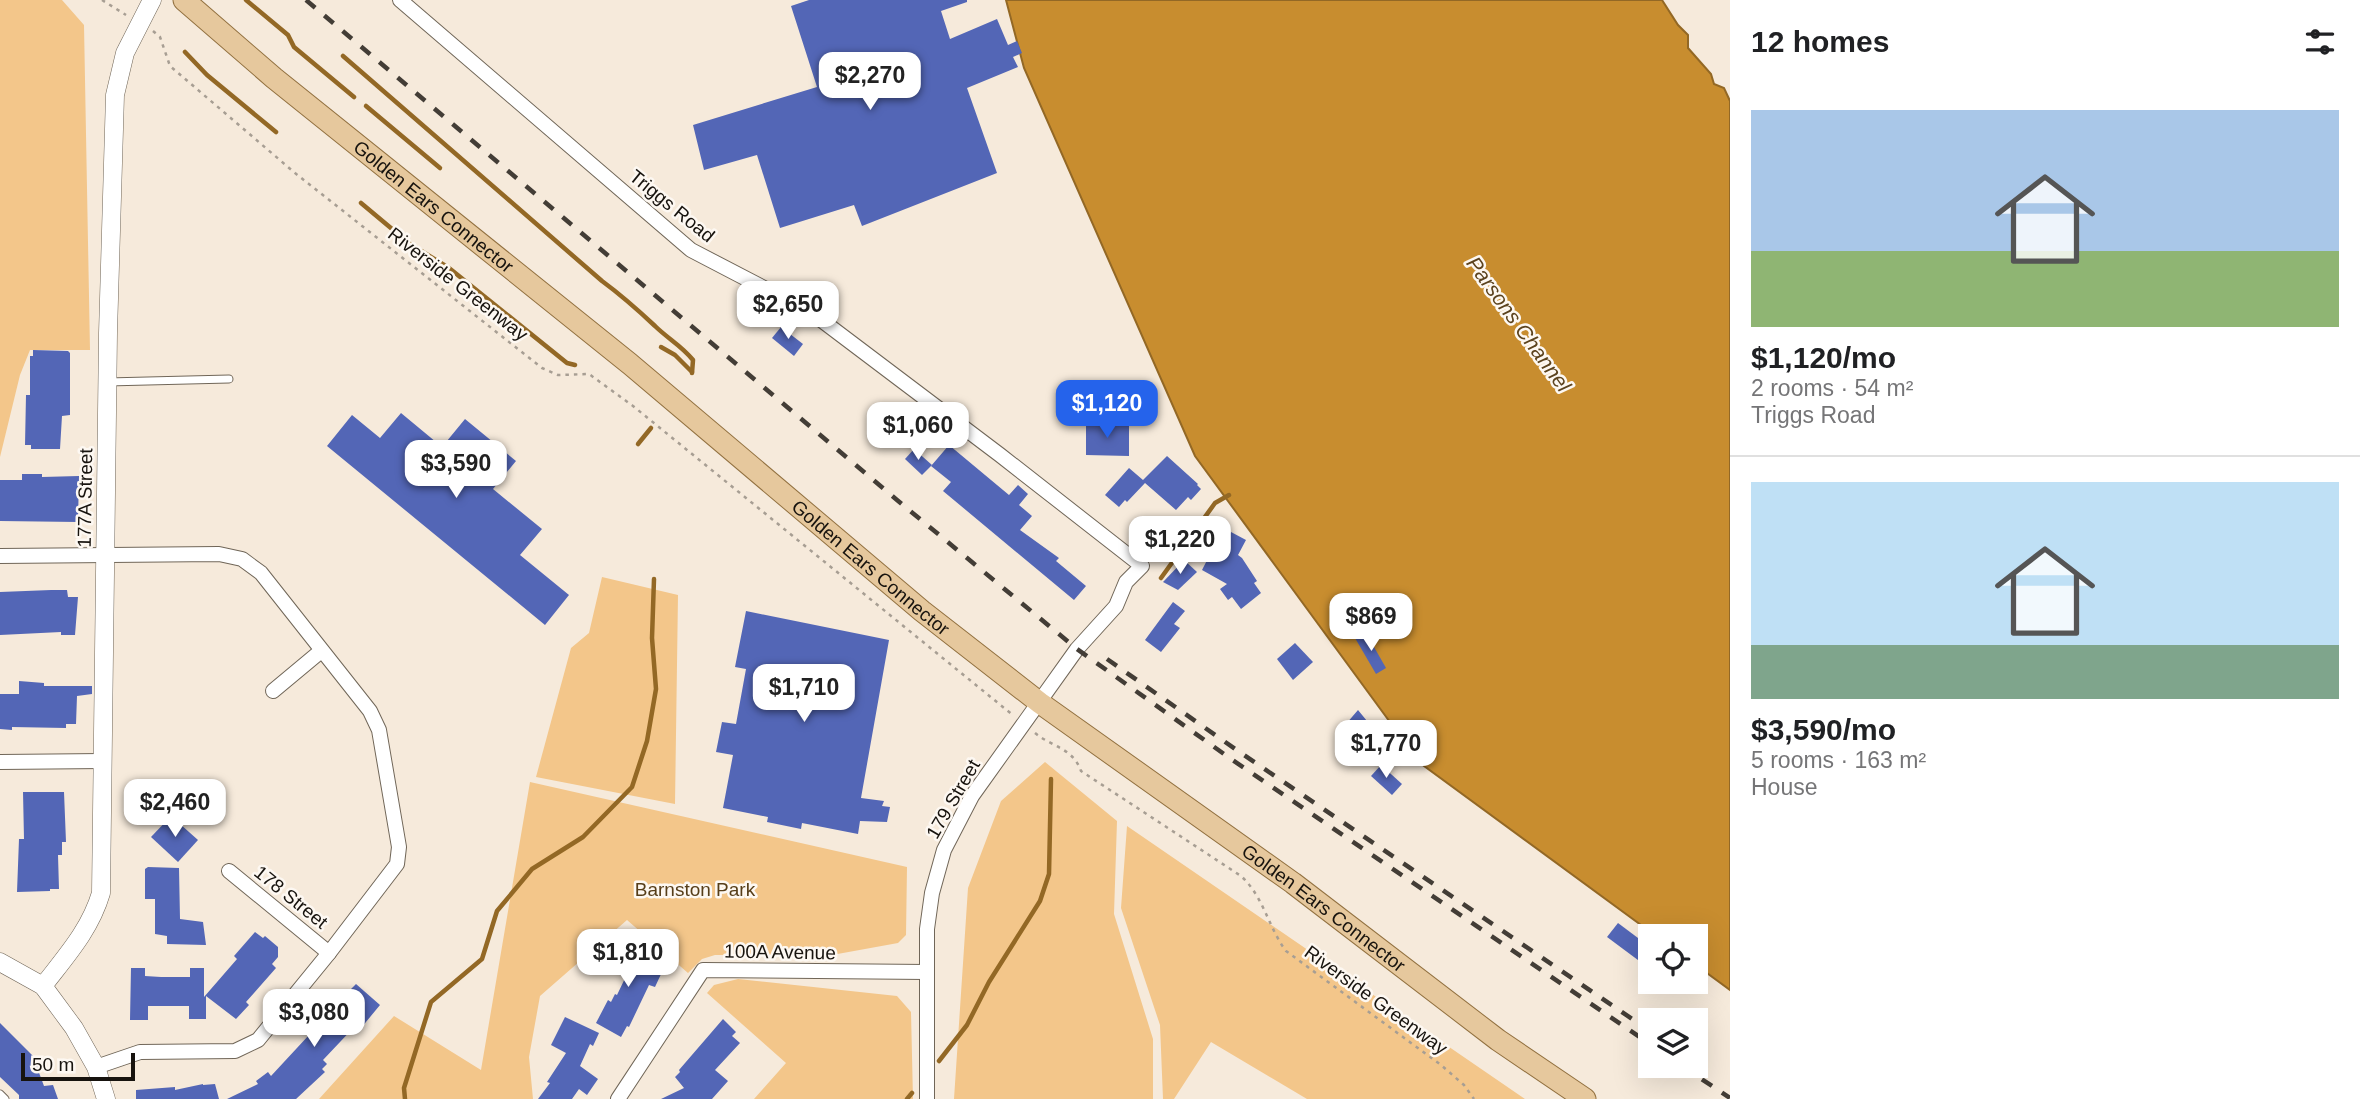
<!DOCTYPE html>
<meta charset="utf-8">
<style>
body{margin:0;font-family:Helvetica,sans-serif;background:#f2f2f2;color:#202124;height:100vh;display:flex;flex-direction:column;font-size:26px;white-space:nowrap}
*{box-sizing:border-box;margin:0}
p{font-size:23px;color:#757577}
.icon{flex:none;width:38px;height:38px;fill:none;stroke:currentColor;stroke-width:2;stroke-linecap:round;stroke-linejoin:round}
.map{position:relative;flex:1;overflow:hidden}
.panel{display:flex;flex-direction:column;background:#fff;width:630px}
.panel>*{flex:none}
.tools{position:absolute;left:1638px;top:924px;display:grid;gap:14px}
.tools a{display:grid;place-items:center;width:70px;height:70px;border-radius:0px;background:#fff;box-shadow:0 7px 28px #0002;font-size:35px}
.scale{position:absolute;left:21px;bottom:18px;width:114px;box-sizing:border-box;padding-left:7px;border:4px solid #17130e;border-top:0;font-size:19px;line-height:24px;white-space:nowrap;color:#17130e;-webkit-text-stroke:5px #fdf8f2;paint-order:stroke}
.price{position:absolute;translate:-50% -60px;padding:0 16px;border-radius:14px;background:#fff;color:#222;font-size:23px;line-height:46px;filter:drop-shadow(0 2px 4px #0008)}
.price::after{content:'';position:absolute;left:50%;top:42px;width:21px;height:16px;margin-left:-10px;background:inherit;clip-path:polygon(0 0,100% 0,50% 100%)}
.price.active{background:#2563eb;color:#fff}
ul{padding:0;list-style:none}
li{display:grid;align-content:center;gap:14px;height:371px;padding:0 21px}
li+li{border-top:2px solid #e0e0e0}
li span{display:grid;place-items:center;height:217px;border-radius:0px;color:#555}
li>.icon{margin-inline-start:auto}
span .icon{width:126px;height:126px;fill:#fffc;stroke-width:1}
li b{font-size:30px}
h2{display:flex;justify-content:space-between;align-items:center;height:84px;padding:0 21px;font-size:30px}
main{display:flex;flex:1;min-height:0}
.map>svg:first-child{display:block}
.green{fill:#f3c68a}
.water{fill:#c88d2f;stroke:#936825;stroke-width:2}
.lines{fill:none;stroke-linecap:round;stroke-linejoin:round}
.stream{stroke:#936825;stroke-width:4.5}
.building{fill:#5366b6}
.service-casing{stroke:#706658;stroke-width:9}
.minor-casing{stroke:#706658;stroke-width:16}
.tertiary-casing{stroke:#706658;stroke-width:19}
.primary-casing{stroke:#927140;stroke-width:23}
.path{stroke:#a79e93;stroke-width:2.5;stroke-dasharray:3.5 5;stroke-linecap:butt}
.service{stroke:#fff;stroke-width:7}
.minor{stroke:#fff;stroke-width:14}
.tertiary{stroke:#fff;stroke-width:18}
.primary{stroke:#e6c89d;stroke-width:21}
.rail{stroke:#433d36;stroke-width:4.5;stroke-dasharray:12 12;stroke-linecap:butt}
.labels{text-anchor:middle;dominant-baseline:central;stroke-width:5;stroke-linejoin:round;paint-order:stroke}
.street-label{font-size:19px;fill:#17130e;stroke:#fdf8f2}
.park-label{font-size:19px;fill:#573e19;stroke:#fdf8f2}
.water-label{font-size:21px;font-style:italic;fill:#5c431e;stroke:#fdf8f2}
</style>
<main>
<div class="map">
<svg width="1730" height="1099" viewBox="0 0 1730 1099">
<rect width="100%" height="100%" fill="#f6eadb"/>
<g class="green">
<path d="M0,0H62L84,25L90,350H30L20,375L0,457Z"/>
<path d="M602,577L678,595L675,804L536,777L571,648L589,633Z"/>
<path d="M1045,762L1117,821L1114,914L1153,1039V1099H954L968,888L1001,801Z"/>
<path d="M530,782L907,867L906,935L898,943L832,955H715L702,959L688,973L627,920L540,996L529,1057L533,1099H319L394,1016L481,1070Z"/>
<path d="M1127,826L1525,1099H1307L1211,1042L1174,1099H1163L1160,1025L1121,908Z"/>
<path d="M738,979L897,996L911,1012L913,1099H754L786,1063L707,993L714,985Z"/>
</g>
<path class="water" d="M1006,0H1662L1678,25L1688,35V48L1711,74L1714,84L1724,88L1730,101V990L1696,965V936H1656L1420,763L1195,456L1024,68Z"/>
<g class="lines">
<g class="stream">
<path d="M246,0L288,35L294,47L354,97"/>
<path d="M185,52L207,75L276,132"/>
<path d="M343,56L602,281C621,295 638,310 655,326C667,338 682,346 693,360L692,373"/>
<path d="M366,106L440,168"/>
<path d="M361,203L410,244L449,268L567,363L575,365"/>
<path d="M661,347L675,355L692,372"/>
<path d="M638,444L651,428"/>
<path d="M1161,578L1215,503L1229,495"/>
<path d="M939,1061L967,1025L989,982L1040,901L1049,874L1051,779"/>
<path d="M405,1099L404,1088L431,1002L482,959L497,911L532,869L583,837L632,787L647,741L656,689L652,638L654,579"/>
<path d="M907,1099L912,1093"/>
</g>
</g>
<g class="building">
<path d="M809,0H967V2L941,11L950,39L997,19L1008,45L1017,41L1022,53L1013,57L1018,67L967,88L997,173L862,226L854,205L780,228L757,155L704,170L693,125L817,87L791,6Z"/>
<path d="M781,327L803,344L794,356L772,338Z"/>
<path d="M33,350L68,351L70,353V415L62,416L60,449H31V445H25L26,395H30V356H33Z"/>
<path d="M401,413L442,447L465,419L516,461L493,489L542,529L520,555L569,595L545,625L327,446L352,415L380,438Z"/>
<path d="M1086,425L1129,426V456L1086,455Z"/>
<path d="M949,445L1009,495L1018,485L1028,494L1019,505L1032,516L1020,530L1059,558L1056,561L1086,586L1074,600L943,491L951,482L931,466Z"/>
<path d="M914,449L932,465L922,475L905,459Z"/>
<path d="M1167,456L1198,484L1197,485L1201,489L1191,500L1188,497L1176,510L1145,483L1127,502L1125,500L1119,507L1105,495L1129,468L1143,480Z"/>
<path d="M22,474H42V477L79,476L78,522L0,521V480H22Z"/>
<path d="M1231,532L1246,540L1238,555L1242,558L1257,581L1254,583L1261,593L1241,609L1232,597L1228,600L1220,589L1227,584L1202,570L1220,535L1227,538Z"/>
<path d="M1184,560L1197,572L1178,590L1163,582Z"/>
<path d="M51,590H67L68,597H78L75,635H61V632L0,635V592Z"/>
<path d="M1173,602L1185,611L1174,624L1180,628L1161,652L1145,640Z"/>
<path d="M746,611L889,640L861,798L884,801L882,806L890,807L887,822L860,821L858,834L802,823L801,829L767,822L768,817L723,808L733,755L716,752L722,722L736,724L746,669L735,667Z"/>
<path d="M1366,633L1386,668L1376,674L1355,638Z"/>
<path d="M1295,643L1313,662L1293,680L1277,659Z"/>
<path d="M19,681L44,683V686H92V694L77,696L76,724H66V728L12,727V730L0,729V694H19Z"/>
<path d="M1358,710L1385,743L1367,763L1346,743L1350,739L1346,735L1352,729L1346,724Z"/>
<path d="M1381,765L1402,784L1392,795L1371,776Z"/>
<path d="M23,792H64L66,842H62V855H58L59,889H50V891L17,892L19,839H24Z"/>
<path d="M171,816L198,840L178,862L151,837Z"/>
<path d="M148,867L179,868L180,919L203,922L206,945L167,944V936L155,934V899H145V869Z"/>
<path d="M1618,923L1650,947V969L1607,937Z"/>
<path d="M623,930L640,945L629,956L662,972L655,987L649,985L629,1027L627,1026L621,1037L596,1023L608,1000L611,1002L615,994L617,995L629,970L623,967L629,956L627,958L612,940Z"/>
<path d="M255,932L263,938L265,936L278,947V957L272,964L276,968L246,1002L249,1005L236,1019L206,996V1019H189V1006H148V1020H130L131,968H145V976L161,977H190V968H204V997L237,959L234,956Z"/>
<path d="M356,984L380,1005L361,1028L357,1024L323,1060L327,1064L322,1069L325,1072L296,1099H227L258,1084L256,1081L268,1072L271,1076L309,1035L306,1032L317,1020L318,1022L344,993L348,990L349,991Z"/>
<path d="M565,1017L599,1033L593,1046L590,1044L580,1066L598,1079L587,1095L579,1089L572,1099H538L550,1083L547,1082L566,1053L551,1045Z"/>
<path d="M723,1019L736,1032L732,1036L740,1043L715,1070L728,1081L712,1099H661L684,1088L675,1077L680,1072L679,1070Z"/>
<path d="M0,1023L42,1065L38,1070L44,1086L53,1085L58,1099H19V1095L0,1077Z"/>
<path d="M203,1084V1085L215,1084L219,1099H136V1090L175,1087V1090Z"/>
</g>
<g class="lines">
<g class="service-casing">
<g id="service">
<path d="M107,382L229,379"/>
<path d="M0,1094L5,1099"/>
</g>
</g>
<g class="minor-casing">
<g id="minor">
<path d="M400,0L691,250L812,313L1000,455L1142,566L1126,582L1116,606L1077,649L972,796L944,850L932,893L927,929V1099"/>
<path d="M0,556L219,554L242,559L261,573L370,711L379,730L399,847L397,864L329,953L258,1040L235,1051L140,1052L96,1067"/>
<path d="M273,691L321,651"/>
<path d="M0,762L103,761"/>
<path d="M229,871L329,953"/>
<path d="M618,1099L703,970L927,972"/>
</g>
</g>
<g class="tertiary-casing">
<g id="tertiary">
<path d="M0,962L43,986L74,1028L96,1067L106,1099"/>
<path d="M43,986C66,956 90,930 101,893L108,333L115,95L125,53L152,0"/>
</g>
</g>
<g class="primary-casing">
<g id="primary">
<path id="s1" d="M184,0L274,78L630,364L922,611L1040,703L1293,883L1498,1040L1585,1099"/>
</g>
</g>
<g class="path">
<path d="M102,0L126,15"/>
<path d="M153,31L160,37L170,66L295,173L542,368L558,375L589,374L633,406L1014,716"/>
<path d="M1035,733C1052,747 1073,748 1081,771L1241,876C1264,897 1268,927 1286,951L1441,1065L1464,1085L1474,1099"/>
</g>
<use href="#service" class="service"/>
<use href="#minor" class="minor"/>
<use href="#tertiary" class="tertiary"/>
<use href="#primary" class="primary"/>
<g class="rail">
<path d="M306,0L897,500L1077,649L1231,759L1650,1044"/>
<path d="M1107,659L1238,751L1647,1029"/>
<path d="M1682,1066L1730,1098"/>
</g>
</g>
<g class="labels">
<g class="street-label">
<text stroke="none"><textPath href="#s1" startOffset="324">Golden Ears Connector</textPath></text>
<text transform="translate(672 206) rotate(39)">Triggs Road</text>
<text transform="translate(458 284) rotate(38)">Riverside Greenway</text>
<text transform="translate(85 498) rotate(-89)">177A Street</text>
<text stroke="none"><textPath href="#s1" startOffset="891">Golden Ears Connector</textPath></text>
<text transform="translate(953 799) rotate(-60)">179 Street</text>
<text transform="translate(291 897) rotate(39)">178 Street</text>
<text stroke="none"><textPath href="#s1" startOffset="1458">Golden Ears Connector</textPath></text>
<text transform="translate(780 952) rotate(1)">100A Avenue</text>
<text transform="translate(1376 1000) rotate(36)">Riverside Greenway</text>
</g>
<g class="park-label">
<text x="695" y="889">Barnston Park</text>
</g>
<g class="water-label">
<text transform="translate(1519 324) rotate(54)">Parsons Channel</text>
</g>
</g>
</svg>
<div class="tools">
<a><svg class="icon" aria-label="locate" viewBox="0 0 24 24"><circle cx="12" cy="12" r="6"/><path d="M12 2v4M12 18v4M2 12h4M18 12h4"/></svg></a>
<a><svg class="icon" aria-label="layers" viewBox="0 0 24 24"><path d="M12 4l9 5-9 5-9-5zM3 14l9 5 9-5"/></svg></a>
</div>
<div class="scale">50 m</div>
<b class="price" style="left:870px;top:112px">$2,270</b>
<b class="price" style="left:788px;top:341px">$2,650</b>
<b class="price active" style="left:1107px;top:440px">$1,120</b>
<b class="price" style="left:918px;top:462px">$1,060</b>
<b class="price" style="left:456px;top:500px">$3,590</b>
<b class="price" style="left:1180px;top:576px">$1,220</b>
<b class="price" style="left:1371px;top:653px">$869</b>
<b class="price" style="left:804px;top:724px">$1,710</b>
<b class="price" style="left:1386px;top:780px">$1,770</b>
<b class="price" style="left:175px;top:839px">$2,460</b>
<b class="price" style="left:628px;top:989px">$1,810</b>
<b class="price" style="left:314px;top:1049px">$3,080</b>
</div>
<section class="panel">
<h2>12 homes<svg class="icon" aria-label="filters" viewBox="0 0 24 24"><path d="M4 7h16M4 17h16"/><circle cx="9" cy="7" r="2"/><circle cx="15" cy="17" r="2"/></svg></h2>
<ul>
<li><span style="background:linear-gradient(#a9c7e8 65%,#8fb573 0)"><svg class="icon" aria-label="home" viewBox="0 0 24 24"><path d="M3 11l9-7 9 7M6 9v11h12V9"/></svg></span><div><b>$1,120/mo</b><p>2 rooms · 54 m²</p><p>Triggs Road</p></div></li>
<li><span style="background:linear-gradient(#bfe0f5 75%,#7fa58c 0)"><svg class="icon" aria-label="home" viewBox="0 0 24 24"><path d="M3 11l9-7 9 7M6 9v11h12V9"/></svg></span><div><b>$3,590/mo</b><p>5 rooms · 163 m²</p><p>House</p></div></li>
</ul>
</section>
</main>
